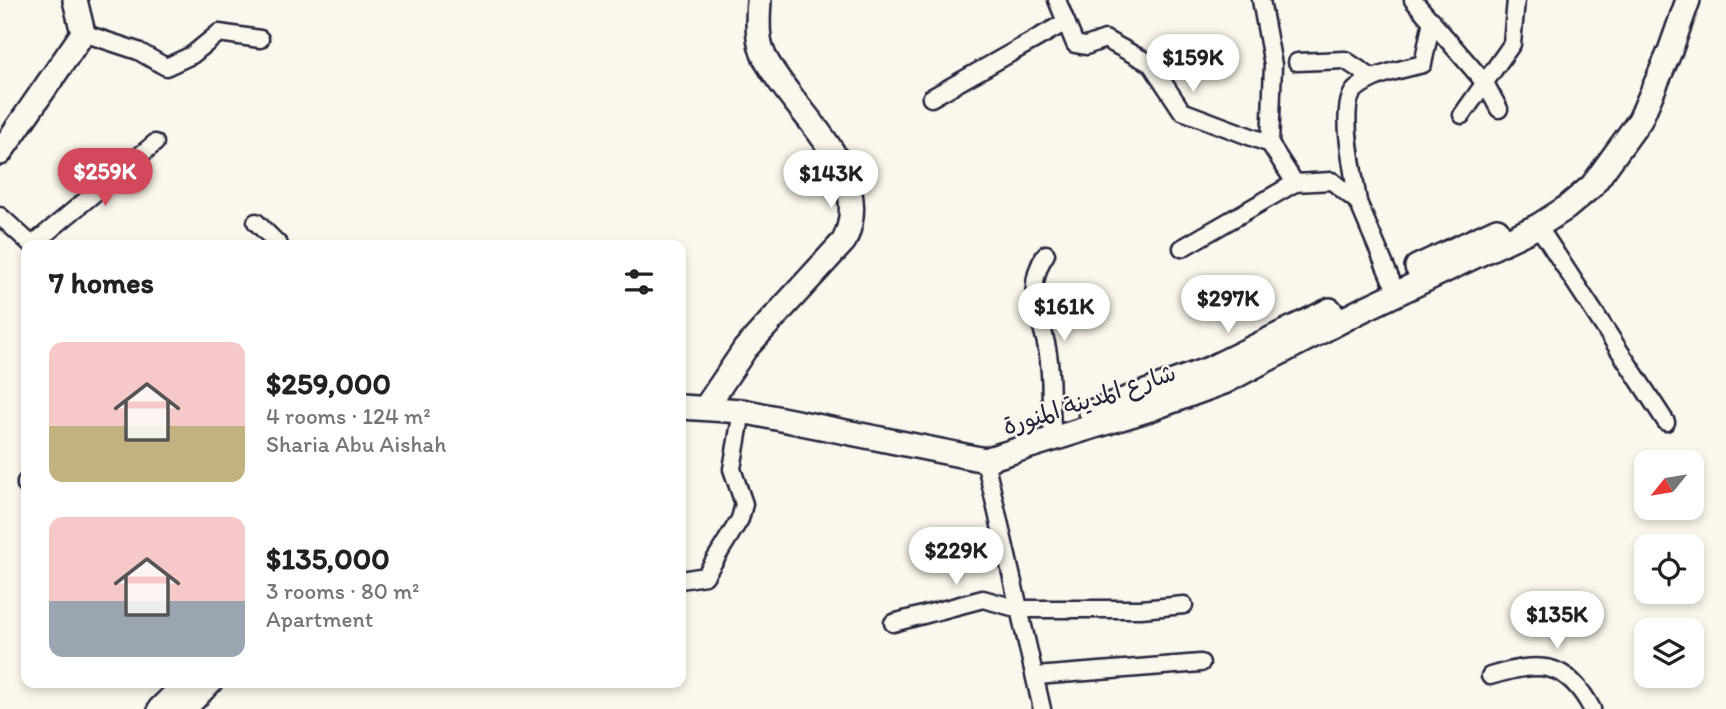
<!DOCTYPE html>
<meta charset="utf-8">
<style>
body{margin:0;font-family:Itim,"Playpen Sans Arabic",sans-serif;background:#f2f2f2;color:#222;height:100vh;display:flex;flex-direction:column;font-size:26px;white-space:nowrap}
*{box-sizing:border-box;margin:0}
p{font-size:23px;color:#767676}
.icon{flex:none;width:38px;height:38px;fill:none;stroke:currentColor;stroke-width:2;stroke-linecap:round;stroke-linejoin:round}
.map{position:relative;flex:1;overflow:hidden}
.sheet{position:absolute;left:21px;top:240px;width:665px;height:448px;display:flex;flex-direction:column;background:#fff;border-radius:14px;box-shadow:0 4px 10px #0003}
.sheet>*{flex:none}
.needle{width:46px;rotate:240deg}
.tools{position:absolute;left:1634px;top:450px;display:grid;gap:14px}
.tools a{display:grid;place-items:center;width:70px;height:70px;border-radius:14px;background:#fff;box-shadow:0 4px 10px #0003;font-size:35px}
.price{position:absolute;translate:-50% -60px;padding:0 16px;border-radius:24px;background:#fff;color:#222;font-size:23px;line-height:46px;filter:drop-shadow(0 2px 4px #0008)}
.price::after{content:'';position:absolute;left:50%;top:42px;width:21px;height:16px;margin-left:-10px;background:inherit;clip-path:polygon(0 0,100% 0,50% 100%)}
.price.selected{background:#d1495b;color:#fff}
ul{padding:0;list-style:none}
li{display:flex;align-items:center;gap:21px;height:175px;padding:0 28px}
li span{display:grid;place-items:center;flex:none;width:196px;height:140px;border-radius:14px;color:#555}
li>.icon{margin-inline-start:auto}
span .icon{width:84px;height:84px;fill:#fffc;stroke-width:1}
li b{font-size:30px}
h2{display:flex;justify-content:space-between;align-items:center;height:84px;padding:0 28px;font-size:30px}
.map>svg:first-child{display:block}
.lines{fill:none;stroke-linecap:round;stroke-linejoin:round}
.street-casing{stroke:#22223b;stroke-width:21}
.secondary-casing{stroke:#22223b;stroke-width:28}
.street{stroke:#fbf7ec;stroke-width:16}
.secondary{stroke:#fbf7ec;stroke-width:23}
.labels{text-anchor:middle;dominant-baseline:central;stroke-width:5;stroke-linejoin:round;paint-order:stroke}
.street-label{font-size:24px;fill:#22223b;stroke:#fbf7ec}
</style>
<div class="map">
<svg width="1726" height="709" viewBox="0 0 1726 709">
<rect width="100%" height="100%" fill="#fbf7ec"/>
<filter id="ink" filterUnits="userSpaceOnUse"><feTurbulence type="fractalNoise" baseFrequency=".0143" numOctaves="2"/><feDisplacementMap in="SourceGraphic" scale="14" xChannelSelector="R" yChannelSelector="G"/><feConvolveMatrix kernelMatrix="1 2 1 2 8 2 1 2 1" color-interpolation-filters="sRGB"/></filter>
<g filter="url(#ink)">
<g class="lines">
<g class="street-casing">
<g id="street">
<path d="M1057,0L1075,44L1086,46L1105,39L1151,64L1182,111L1270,144L1295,183"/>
<path d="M1261,0L1273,65L1270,144"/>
<path d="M1413,0L1485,83L1499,109"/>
<path d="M83,33L138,51L166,67L192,55L219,33L260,39"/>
<path d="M1297,62L1345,60L1372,78"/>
<path d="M931,98L1066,22"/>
<path d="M1462,115L1512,44L1516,0"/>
<path d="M1358,202C1355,178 1337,104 1356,89C1374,74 1400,70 1423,64L1432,20"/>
<path d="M0,216L32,245"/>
<path d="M256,222L279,245"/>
<path d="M1538,226L1666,422"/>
<path d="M32,245L155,143"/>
<path d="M1182,248L1295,183L1332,181L1358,202L1391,280"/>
<path d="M1046,254C1022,289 1043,318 1048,354C1052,378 1050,403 1052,426"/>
<path d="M985,460L1042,709"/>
<path d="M26,482V485"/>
<path d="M681,580L705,576L740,519L744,504L732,469L742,411"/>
<path d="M893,623L983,599L1019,609H1141L1184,605"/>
<path d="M1036,676L1201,663"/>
<path d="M1490,676C1538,662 1566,659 1592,709"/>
</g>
</g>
<g class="secondary-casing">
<g id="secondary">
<path d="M0,153L83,33L75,0"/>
<path d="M1417,267L1497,230"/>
<path d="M681,407L742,411L985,460L1150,409L1224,382L1362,310L1538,226L1566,208L1592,186L1640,120L1670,51L1688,0"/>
<path d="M706,407L745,349L844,241C877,172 794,114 765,58C756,40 758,19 759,0"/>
<path d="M1091,412L1209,369L1330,310"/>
<path d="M160,709L187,682"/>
<path d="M184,709L210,682"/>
</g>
</g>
<use href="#street" class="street"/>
<use href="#secondary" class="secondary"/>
</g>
</g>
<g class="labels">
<g class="street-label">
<text transform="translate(1089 399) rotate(-18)">شارع المدينة المنورة</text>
</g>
</g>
</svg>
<div class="tools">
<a><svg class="needle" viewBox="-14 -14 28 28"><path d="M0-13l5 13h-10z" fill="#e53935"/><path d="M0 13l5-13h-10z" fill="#767676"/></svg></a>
<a><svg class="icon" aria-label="locate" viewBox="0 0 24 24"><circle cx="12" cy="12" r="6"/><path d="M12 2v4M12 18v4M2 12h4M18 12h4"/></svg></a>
<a><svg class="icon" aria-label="layers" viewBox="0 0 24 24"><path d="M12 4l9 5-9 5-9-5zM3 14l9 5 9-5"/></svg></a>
</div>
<b class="price" style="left:1193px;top:94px">$159K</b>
<b class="price selected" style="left:105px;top:208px">$259K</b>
<b class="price" style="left:831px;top:210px">$143K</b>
<b class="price" style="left:1228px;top:335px">$297K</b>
<b class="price" style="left:1064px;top:343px">$161K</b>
<b class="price" style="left:956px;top:587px">$229K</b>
<b class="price" style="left:1557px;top:651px">$135K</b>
<section class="sheet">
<h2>7 homes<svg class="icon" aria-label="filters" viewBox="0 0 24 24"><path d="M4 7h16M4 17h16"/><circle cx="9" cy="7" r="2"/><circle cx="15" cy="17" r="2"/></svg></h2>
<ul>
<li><span style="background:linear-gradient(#f6c9c9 60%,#c2b280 0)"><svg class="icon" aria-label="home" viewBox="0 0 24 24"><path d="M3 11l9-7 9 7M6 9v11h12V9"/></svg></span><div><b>$259,000</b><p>4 rooms · 124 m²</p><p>Sharia Abu Aishah</p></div></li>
<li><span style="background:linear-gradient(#f6c9c9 60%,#9aa5b1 0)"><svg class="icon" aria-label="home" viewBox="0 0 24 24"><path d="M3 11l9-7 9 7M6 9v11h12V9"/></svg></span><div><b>$135,000</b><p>3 rooms · 80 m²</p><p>Apartment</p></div></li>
</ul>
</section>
</div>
